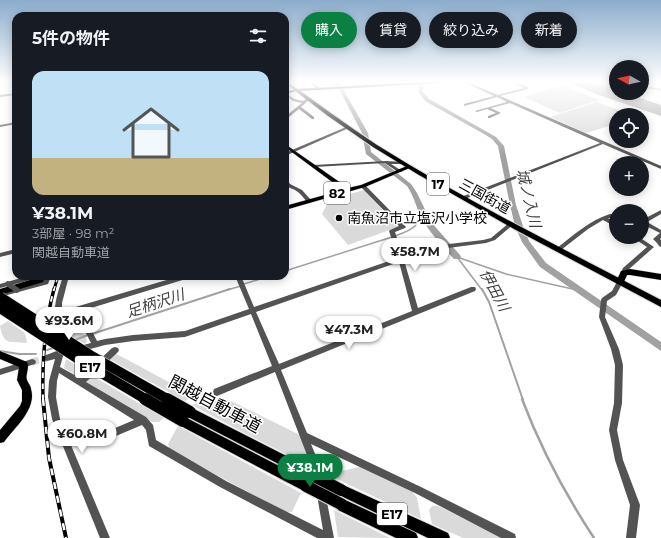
<!DOCTYPE html>
<html lang="ja">
<meta charset="utf-8">
<style>
body{margin:0;font-family:Montserrat,"Noto Sans JP",sans-serif;background:#242831;color:#f1f3f6;height:100vh;display:flex;flex-direction:column;font-size:15px;white-space:nowrap}
*{box-sizing:border-box;margin:0}
p{font-size:13px;color:#9ea1a6}
.icon{flex:none;width:22px;height:22px;fill:none;stroke:currentColor;stroke-width:2;stroke-linecap:round;stroke-linejoin:round}
.map{position:relative;flex:1;overflow:hidden}
.sheet{position:absolute;left:12px;top:12px;width:277px;height:268px;display:flex;flex-direction:column;background:#171b24;border-radius:12px;box-shadow:0 2px 10px #0003}
.sheet>*{flex:none}
.banner{position:absolute;left:301px;top:12px;width:300px;height:36px;display:flex;gap:8px}
.needle{width:26px;rotate:278deg}
.fabs{position:absolute;left:609px;top:60px;display:grid;gap:8px}
.fabs a{display:grid;place-items:center;width:40px;height:40px;border-radius:50%;background:#171b24;box-shadow:0 2px 10px #0003;font-size:20px}
.price{position:absolute;translate:-50% -34px;padding:0 9px;border-radius:14px;background:#fff;color:#222;font-size:13px;line-height:26px;filter:drop-shadow(0 1px 2px #0008)}
.price::after{content:'';position:absolute;left:50%;top:24px;width:12px;height:9px;margin-left:-6px;background:inherit;clip-path:polygon(0 0,100% 0,50% 100%)}
.price.selected{background:#0b8043;color:#fff}
ul{padding:0;list-style:none}
li{display:grid;align-content:center;gap:8px;height:212px;padding:0 20px}
li+li{border-top:1px solid #363941}
li span{display:grid;place-items:center;height:124px;border-radius:12px;color:#555}
li>.icon{margin-inline-start:auto}
span .icon{width:72px;height:72px;fill:#fffc;stroke-width:1}
li b{font-size:17px}
h2{display:flex;justify-content:space-between;align-items:center;height:48px;padding:0 20px;font-size:17px}
.chip{padding:0 14px;border-radius:18px;background:#171b24;box-shadow:0 2px 10px #0003;font-size:14px;line-height:36px}
.chip.selected{background:#0b8043;color:#fff}
.map>svg:first-child{display:block}
.green{fill:#dadada}
.water{fill:#a1a1a1}
.lines{fill:none;stroke-linecap:round;stroke-linejoin:round}
.stream-far2{stroke:#a1a1a1;stroke-width:1.5}
.stream-far1{stroke:#a1a1a1;stroke-width:2}
.stream{stroke:#a1a1a1;stroke-width:2.5}
.river{fill:#a1a1a1;fill-rule:evenodd}
.minor-tunnel{stroke:#d9d9d9;stroke-width:7;stroke-dasharray:7 3.5;stroke-linecap:butt}
.major-casing{stroke:#dbdbdb;stroke-width:1}
.highway-casing{stroke:#dbdbdb;stroke-width:2}
.minor{fill:#535353;fill-rule:evenodd}
.major{fill:#000;fill-rule:evenodd}
.highway{fill:#000;fill-rule:evenodd}
.rail-far2-casing{stroke:#000;stroke-width:3}
.rail-far1-casing{stroke:#000;stroke-width:3.5}
.rail-casing{stroke:#000;stroke-width:4}
.rail-far2{stroke:#fff;stroke-width:1.5;stroke-dasharray:4;stroke-linecap:butt}
.rail-far1{stroke:#fff;stroke-width:2;stroke-dasharray:5.5;stroke-linecap:butt}
.rail{stroke:#fff;stroke-width:2.5;stroke-dasharray:7;stroke-linecap:butt}
.highway-bridge-far1-casing{stroke:#dbdbdb;stroke-width:11;stroke-linecap:butt}
.highway-bridge-casing{stroke:#dbdbdb;stroke-width:14;stroke-linecap:butt}
.minor-bridge{stroke:#535353;stroke-width:5.5}
.highway-bridge-far1{stroke:#000;stroke-width:10}
.highway-bridge{stroke:#000;stroke-width:12}
.poi-dot{fill:#000;stroke:#fff;stroke-width:1.5}
.labels{text-anchor:middle;dominant-baseline:central;stroke-width:3;stroke-linejoin:round;paint-order:stroke}
.shield{fill:#fff;stroke:#4c4c4c;stroke-width:1}
.shield-label{font-size:13px;font-weight:bold;fill:#000}
.street-label{font-size:14px;fill:#000;stroke:#fff}
.poi-label{font-size:14px;fill:#000;stroke:#fff;text-anchor:start}
.water-label{font-size:15px;font-style:italic;fill:#424242;stroke:#fff}
.near-street-label{font-size:17px;fill:#000;stroke:#fff}
</style>
<div class="map">
<svg width="661" height="538" viewBox="0 0 661 538">
<rect width="100%" height="100%" fill="#fff"/>
<g class="green">
<path d="M562,85L599,100L560,113L524,97Z"/>
<path d="M597,102L632,115H616V124L586,133L550,117Z"/>
<path d="M364,190L398,227L348,245L322,214L329,200Z"/>
<path d="M54,319C61,324 95,334 85,344L49,323Z"/>
<path d="M8,321L25,333L27,342L26,343C9,341 4,346 0,326Z"/>
<path d="M114,354H116L126,359L189,393L191,398L185,401L109,359Z"/>
<path d="M66,359L88,373L80,378L64,368Z"/>
<path d="M91,375L164,418L159,422H152L86,382Z"/>
<path d="M216,398L231,401L300,435L312,467L248,435L192,405Z"/>
<path d="M178,426L301,493L292,512H285L170,450L168,444Z"/>
<path d="M363,466L411,490L417,498L421,519L337,479L342,471Z"/>
<path d="M432,506H438L503,538H463L432,524L429,510Z"/>
<path d="M334,510L390,538L338,537Z"/>
</g>
<path class="water" d="M568,82H595L616,89V93H625L661,105V116L599,95Z"/>
<g class="lines">
<g class="stream-far2">
<path d="M395,236C415,229 422,226 418,203"/>
<path d="M457,257L482,290"/>
<path d="M457,257L506,274L577,290"/>
<path d="M285,271L392,237"/>
<path d="M244,284L270,276"/>
<path d="M227,290L241,286"/>
</g>
<g class="stream-far1">
<path d="M482,289L489,302L523,400"/>
<path d="M573,289L580,291"/>
<path d="M92,334L230,289"/>
<path d="M75,340L88,335"/>
<path d="M47,350L53,348"/>
<path d="M0,351L19,354H36"/>
</g>
<path class="stream" d="M522,399C541,449 565,494 594,538"/>
<g class="river">
<path d="M333,82H337L343,89L368,133L371,152L411,184L417,193L431,222L460,255L461,257L460,259H454C442,246 430,233 421,217C416,207 414,196 407,186L366,154L362,133L339,89Z"/>
<path d="M421,82H425L422,91L429,99L496,137L504,146L516,205L523,226L529,241L546,263L661,342V351L540,267L522,242L515,226L510,205L498,146L492,139L484,134L425,101L418,91Z"/>
<path d="M642,85L661,89V91L642,87Z"/>
</g>
<path class="minor-tunnel" d="M32,362L47,358"/>
<g class="major-casing">
<g id="major">
<path d="M425,82H443L441,83L297,91L285,94V92L297,89Z"/>
<path d="M285,144L348,188L361,185L407,166L409,165L412,167L365,187L285,210V206L343,190L285,147Z"/>
<path d="M630,269L661,274V280L630,275H627L623,284H617L616,282L621,271Z"/>
<path d="M40,277L43,278L44,280L43,282L0,295V289Z"/>
<path d="M0,351L27,362C30,368 25,375 27,380C28,383 31,386 31,389C37,409 15,427 4,442L0,443V430L20,406L22,401V390L17,380L19,367L0,359Z"/>
</g>
</g>
<g class="highway-casing">
<g id="highway">
<path d="M285,82H288C317,103 347,125 377,145C468,202 566,250 661,300V307L514,229L419,175L373,147L328,116L285,83Z"/>
<path d="M190,407L312,469L314,473L312,477L308,479L304,477L186,416L185,412L186,408Z"/>
<path d="M183,416L310,482L312,486L310,490L306,492L302,490L179,425L177,421L179,417Z"/>
<path d="M341,484L448,533L450,538H428L337,494L335,490L337,486Z"/>
<path d="M341,498L416,533L418,538H396L336,509L335,504L336,499Z"/>
</g>
</g>
<g class="minor">
<path d="M311,82H313L319,88V90H317Z"/>
<path d="M463,82H467L498,95L524,88L511,82H514L528,87V89L500,96L661,166V169L603,144L465,199H461V197L600,143L510,103L491,108L501,113L490,118H488V116L496,113L487,109L477,112L475,111L507,102L497,97L464,106V104L494,96Z"/>
<path d="M16,93V95L0,97V95Z"/>
<path d="M285,93L295,99L303,101L307,98H309V100L301,107L314,117V119H312L299,109L289,117H287V115L302,103L293,101L285,95Z"/>
<path d="M16,122V124L0,127V125Z"/>
<path d="M346,127L349,128L285,156V153Z"/>
<path d="M386,161L404,162V163L402,164H391L402,171V172H398L385,163L314,167L312,166L314,165Z"/>
<path d="M285,180H287L290,184L302,190L311,200V202H307C304,199 302,195 298,192C292,187 285,189 285,180Z"/>
<path d="M361,185H365L406,227L405,228L395,232L403,256L432,246L483,240L491,238L509,223L511,222L514,224L495,240L486,243L433,250L404,260L418,308L471,287H475L476,289L475,291L281,370L307,433L421,487L515,534L516,538H501L415,493L311,444L325,478L323,481L320,483L317,481L275,372L217,396L214,395L213,392L214,389L272,366L251,314L185,337L133,341L105,345L79,352L76,351L75,349L76,347L91,343L86,333L56,317C52,306 60,287 63,276H69L62,303V311L180,276H190L189,278L65,316L91,329L97,341L105,339L133,335L185,331L249,309L235,276H241L254,307L398,258L389,231L390,230L399,226L361,187ZM399,262L412,311L279,364L256,312Z"/>
<path d="M661,210V214L647,222L661,230V238L660,239L661,240V247L659,246L657,243L653,239L660,233L642,224V220Z"/>
<path d="M610,214H616V218H608L616,223V227L603,220L588,229L561,250H557L556,249L557,248C574,235 590,220 610,214Z"/>
<path d="M632,237H639L654,247L628,270L626,275H624L621,273L623,268L647,247Z"/>
<path d="M16,249V253L0,257V253Z"/>
<path d="M28,276H39L38,278L0,288V284Z"/>
<path d="M45,276H51L48,284L0,297V293L43,280Z"/>
<path d="M618,280H622L623,282L616,295L607,301L605,317L619,349L623,365L622,403L617,430L623,460L640,505L636,538H626L630,505L615,460L609,430L614,403L615,365L611,349L599,317L601,300L602,298L612,291Z"/>
<path d="M115,347L118,348L119,350L118,352L86,382L146,417L153,425L156,440L226,481L323,530L317,495L319,492L322,490L325,492L334,538H317L220,487L149,446L146,430L142,425L97,444L94,443L93,440L94,437L134,420L59,373L57,381L56,397L60,419L110,538H100L52,419L48,397L49,381L55,359L47,361L44,360L43,358L44,356C52,353 64,347 72,349L73,351L72,353L63,356L60,367L80,378L112,348Z"/>
<path d="M32,359L35,360L36,362L35,364L0,375V369Z"/>
</g>
<use href="#major" class="major"/>
<use href="#highway" class="highway"/>
<g class="rail-far2-casing">
<path id="rail-far2" d="M54,290L58,276"/>
</g>
<g class="rail-far1-casing">
<path id="rail-far1" d="M43,400C42,362 44,326 54,289"/>
</g>
<g class="rail-casing">
<path id="rail" d="M43,399L49,458L66,538"/>
</g>
<use href="#rail-far2" class="rail-far2"/>
<use href="#rail-far1" class="rail-far1"/>
<use href="#rail" class="rail"/>
<g class="highway-bridge-far1-casing">
<g id="highway-bridge-far1">
<path d="M0,297L90,355L169,400"/>
<path d="M0,308L83,362L147,400"/>
</g>
</g>
<g class="highway-bridge-casing">
<g id="highway-bridge">
<path d="M145,399L183,421"/>
<path d="M167,399L190,412"/>
<path d="M308,473L341,490"/>
<path d="M306,486L341,504"/>
</g>
</g>
<path class="minor-bridge" d="M8,284L17,290"/>
<use href="#highway-bridge-far1" class="highway-bridge-far1"/>
<use href="#highway-bridge" class="highway-bridge"/>
</g>
<linearGradient id="sky" x2="0" y2="1"><stop stop-color="#8baccc"/><stop offset="0.52" stop-color="#fff"/><stop offset="1" stop-color="#fff" stop-opacity="0"/></linearGradient>
<rect width="661" height="157" fill="url(#sky)"/>
<circle class="poi-dot" cx="339" cy="218" r="4"/>
<g class="labels">
<g class="shield">
<rect x="427" y="173" width="22" height="22" rx="3"/>
<rect x="324" y="182" width="26" height="22" rx="3"/>
<rect x="75" y="356" width="30" height="22" rx="3"/>
<rect x="377" y="503" width="30" height="22" rx="3"/>
</g>
<g class="shield-label">
<text x="438" y="184">17</text>
<text x="337" y="193">82</text>
<text x="90" y="367">E17</text>
<text x="392" y="514">E17</text>
</g>
<g class="street-label">
<text transform="translate(485 196) rotate(29)">三国街道</text>
</g>
<g class="poi-label">
<text x="347" y="218">南魚沼市立塩沢小学校</text>
</g>
<g class="water-label">
<text transform="translate(529 198) rotate(76)">城ノ入川</text>
<text transform="translate(495 290) rotate(62)">伊田川</text>
<text transform="translate(155 303) rotate(-18)">足柄沢川</text>
</g>
<g class="near-street-label">
<text transform="translate(215 404) rotate(28)">関越自動車道</text>
</g>
</g>
</svg>
<div class="fabs">
<a><svg class="needle" viewBox="-14 -14 28 28"><path d="M0-13l5 13h-10z" fill="#e53935"/><path d="M0 13l5-13h-10z" fill="#9ea1a6"/></svg></a>
<a><svg class="icon" aria-label="locate" viewBox="0 0 24 24"><circle cx="12" cy="12" r="6"/><path d="M12 2v4M12 18v4M2 12h4M18 12h4"/></svg></a>
<a>+</a>
<a>−</a>
</div>
<b class="price" style="left:415px;top:272px">¥58.7M</b>
<b class="price" style="left:69px;top:341px">¥93.6M</b>
<b class="price" style="left:349px;top:350px">¥47.3M</b>
<b class="price" style="left:82px;top:454px">¥60.8M</b>
<b class="price selected" style="left:310px;top:488px">¥38.1M</b>
<div class="banner">
<a class="chip selected">購入</a>
<a class="chip">賃貸</a>
<a class="chip">絞り込み</a>
<a class="chip">新着</a>
</div>
<section class="sheet">
<h2>5件の物件<svg class="icon" aria-label="filters" viewBox="0 0 24 24"><path d="M4 7h16M4 17h16"/><circle cx="9" cy="7" r="2"/><circle cx="15" cy="17" r="2"/></svg></h2>
<ul>
<li><span style="background:linear-gradient(#bfe0f5 70%,#c2b280 0)"><svg class="icon" aria-label="home" viewBox="0 0 24 24"><path d="M3 11l9-7 9 7M6 9v11h12V9"/></svg></span><div><b>¥38.1M</b><p>3部屋 · 98 m²</p><p>関越自動車道</p></div></li>
</ul>
</section>
</div>
